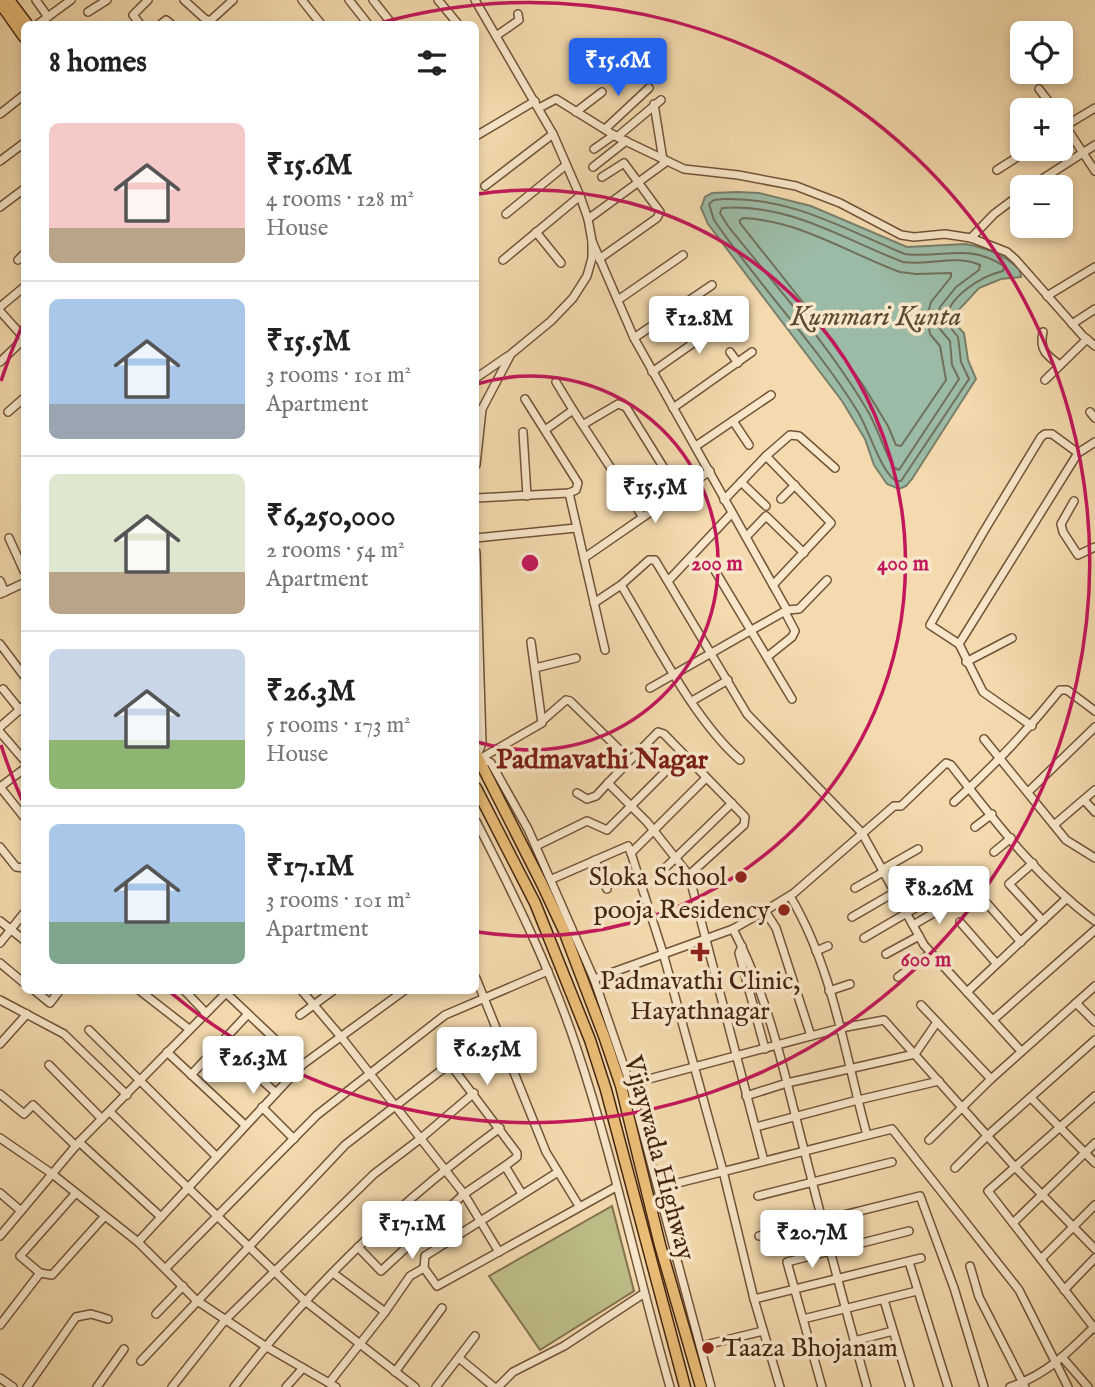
<!DOCTYPE html>
<meta charset="utf-8">
<style>
body{margin:0;font-family:"IM FELL English",serif;background:#f2f2f2;color:#222;height:100vh;display:flex;flex-direction:column;font-size:26px;white-space:nowrap}
*{box-sizing:border-box;margin:0}
p{font-size:23px;color:#767676}
.icon{flex:none;width:38px;height:38px;fill:none;stroke:currentColor;stroke-width:2;stroke-linecap:round;stroke-linejoin:round}
.map{position:relative;flex:1;overflow:hidden}
.drawer{position:absolute;left:21px;top:21px;width:458px;height:973px;display:flex;flex-direction:column;background:#fff;border-radius:10px;box-shadow:0 4px 10px #0003}
.drawer>*{flex:none}
.controls{position:absolute;left:1010px;top:21px;display:grid;gap:14px}
.controls a{display:grid;place-items:center;width:63px;height:63px;border-radius:10px;background:#fff;box-shadow:0 4px 10px #0003;font-size:35px}
.price{position:absolute;translate:-50% -60px;padding:0 16px;border-radius:7px;background:#fff;color:#222;font-size:23px;line-height:46px;filter:drop-shadow(0 2px 4px #0008)}
.price::after{content:'';position:absolute;left:50%;top:42px;width:21px;height:16px;margin-left:-10px;background:inherit;clip-path:polygon(0 0,100% 0,50% 100%)}
.price.on{background:#2563eb;color:#fff}
ul{padding:0;list-style:none}
li{display:flex;align-items:center;gap:21px;height:175px;padding:0 28px}
li+li{border-top:2px solid #e0e0e0}
li span{display:grid;place-items:center;flex:none;width:196px;height:140px;border-radius:10px;color:#555}
li>.icon{margin-inline-start:auto}
span .icon{width:84px;height:84px;fill:#fffc;stroke-width:1}
li b{font-size:30px}
h2{display:flex;justify-content:space-between;align-items:center;height:84px;padding:0 28px;font-size:30px}
.map>svg:first-child{display:block}
.green{fill:#bebe88;stroke:#82724c;stroke-width:2}
.water{fill:#9cbba6;stroke:#797f6a;stroke-width:2}
.lines{fill:none;stroke-linecap:round;stroke-linejoin:round}
.shore{stroke:#70705a;stroke-width:2}
.minor-casing{stroke:#715337;stroke-width:10}
.highway-casing{stroke:#45260f;stroke-width:13}
.minor{stroke:#f8e7ca;stroke-width:7}
.highway{stroke:#eabd77;stroke-width:10}
.ring{fill:none;stroke:#c2185b;stroke-width:3.5}
.poi-dot{fill:#8f2418;stroke:#f8e7ca;stroke-width:2.5}
.labels{text-anchor:middle;dominant-baseline:central;stroke-width:7;stroke-linejoin:round;paint-order:stroke}
.poi-label{font-size:26px;fill:#45260f;stroke:#f8e7ca;text-anchor:end}
.street-label{font-size:26px;fill:#45260f;stroke:#f8e7ca}
.water-label{font-size:28px;font-style:italic;fill:#5b4b35;stroke:#f8e7ca}
.neighbourhood-label{font-size:28px;font-weight:bold;fill:#7a1f14;stroke:#f8e7ca}
.centre{fill:#c2185b;stroke:#f8e7ca;stroke-width:3.5}
.ring-label{font-size:21px;text-anchor:middle;font-weight:bold;fill:#c2185b;stroke:#f8e7ca;stroke-width:7;stroke-linejoin:round;paint-order:stroke}
</style>
<div class="map">
<svg width="1095" height="1387" viewBox="0 0 1095 1387">
<rect width="100%" height="100%" fill="#f4daae"/>
<filter id="stains"><feTurbulence type="fractalNoise" baseFrequency=".00286" numOctaves="4"/><feColorMatrix values="0 0 0 0 .2 0 0 0 0 .09 0 0 0 0 .02 0 0 0 .5 -.17"/></filter>
<radialGradient id="worn" r=".72"><stop offset=".6" stop-color="#630" stop-opacity="0"/><stop offset="1" stop-color="#630" stop-opacity=".3"/></radialGradient>
<path class="green" d="M612,1206L634,1291L540,1350L489,1276Z"/>
<path class="water" d="M738,192L759,193L811,206L907,247L966,244C986,248 1006,255 1020,270L1021,277L1001,279L979,288L953,316L954,323L964,333L968,360L976,379L912,479L906,486L899,489L887,484L874,465L865,439L842,401L708,224L701,208L705,197L712,193Z"/>
<g class="lines">
<g class="shore">
<path d="M723,199C793,197 843,229 905,254C944,259 966,242 1004,266L1003,271C982,276 946,297 946,322L958,337L961,362L969,379L901,481H896C881,472 869,430 858,412C816,344 759,286 714,220L709,204L714,200Z"/>
<path d="M722,208C789,203 843,239 903,262C929,266 956,254 980,265L979,270L956,287L940,307L937,316L940,329L950,341L952,365L959,379L899,470L893,467C883,447 877,426 866,408C827,343 775,285 728,226L720,213Z"/>
<path d="M743,218C801,221 848,253 900,272L916,274L951,273V277L931,302L927,317L930,334L940,346L946,380L901,446L896,445L888,426L863,385L805,305L740,223V220Z"/>
</g>
<g class="minor-casing">
<g id="minor">
<path d="M36,0L48,17"/>
<path d="M184,0L205,19L210,21L233,0"/>
<path d="M302,0L321,24"/>
<path d="M349,0L368,24"/>
<path d="M373,0L392,24"/>
<path d="M438,0L458,24"/>
<path d="M475,0L553,134L580,196L588,219L592,241V258L587,276L573,298L551,321L511,354L482,409L476,465"/>
<path d="M88,12L107,0"/>
<path d="M38,24L71,0"/>
<path d="M140,24L133,15L148,0"/>
<path d="M161,24L166,20L171,24"/>
<path d="M496,36L519,20L518,14"/>
<path d="M1039,89L1055,110"/>
<path d="M654,104L663,160"/>
<path d="M539,108L556,99L617,137L684,169L738,175L796,186L840,203L901,235L914,237L945,234L971,238L1007,252L1016,260L1083,336L1095,346"/>
<path d="M576,112L602,92"/>
<path d="M0,114L24,95"/>
<path d="M1060,118L1095,171"/>
<path d="M605,129L649,88"/>
<path d="M1060,129L1095,108"/>
<path d="M476,136L535,101"/>
<path d="M617,137L661,100"/>
<path d="M594,149L614,135"/>
<path d="M0,161L24,143"/>
<path d="M593,167L626,141"/>
<path d="M997,170L1030,149"/>
<path d="M485,186L553,134"/>
<path d="M1030,187L1095,145"/>
<path d="M0,207L24,189"/>
<path d="M506,214L566,165"/>
<path d="M588,219L666,162"/>
<path d="M536,232L561,263"/>
<path d="M971,238L994,214L1022,193"/>
<path d="M592,241L634,338L787,610L650,688"/>
<path d="M599,259L657,218L660,212L624,163L602,177"/>
<path d="M18,260L24,254"/>
<path d="M503,260L580,196"/>
<path d="M1047,296L1095,267"/>
<path d="M618,300L683,255"/>
<path d="M0,307L24,287"/>
<path d="M0,311L24,338"/>
<path d="M1072,324L1095,309"/>
<path d="M1043,332C1039,350 1046,355 1060,365"/>
<path d="M634,338L712,285"/>
<path d="M730,352L738,363"/>
<path d="M0,362L24,339"/>
<path d="M652,372L729,318"/>
<path d="M476,378L508,356"/>
<path d="M1045,380L1087,339"/>
<path d="M556,382L573,410"/>
<path d="M673,408L752,352"/>
<path d="M8,412L24,398"/>
<path d="M1090,412L1095,418"/>
<path d="M733,421L749,445"/>
<path d="M584,424L618,404L626,407L680,494"/>
<path d="M545,430L573,410L642,516"/>
<path d="M523,432L527,496"/>
<path d="M696,446L771,395"/>
<path d="M766,456L831,523L773,585"/>
<path d="M741,482L766,506"/>
<path d="M569,493L605,650"/>
<path d="M476,498L569,493L576,490L578,483L525,399"/>
<path d="M781,499L795,485"/>
<path d="M724,500L766,456L790,435L799,436L835,468"/>
<path d="M1074,501L1061,524L1063,532L1078,555L1095,547"/>
<path d="M746,537L766,516L804,553"/>
<path d="M9,538L24,571"/>
<path d="M476,538L576,528"/>
<path d="M476,552L482,743L477,756L491,763L528,829L594,979L630,1084L711,1387"/>
<path d="M584,558L710,471"/>
<path d="M711,564L792,699"/>
<path d="M669,580L732,513"/>
<path d="M0,581L5,592"/>
<path d="M621,585C654,639 693,719 740,760"/>
<path d="M0,594L24,583"/>
<path d="M594,603L621,585L649,560H655L747,714L862,833L924,945L1021,1051"/>
<path d="M787,610L799,609L827,580"/>
<path d="M0,644L24,676"/>
<path d="M959,644L930,625L984,531L1041,437L1045,434H1052L1078,453"/>
<path d="M767,657L792,637L795,631L785,612"/>
<path d="M966,662L1012,638"/>
<path d="M535,668L576,658"/>
<path d="M3,689L20,710"/>
<path d="M692,701L728,680"/>
<path d="M542,721L566,700L570,701L630,760"/>
<path d="M1032,726L983,692L959,644L1078,453L1095,442"/>
<path d="M0,727L24,706"/>
<path d="M0,732L24,760"/>
<path d="M984,739L1066,840L1095,858"/>
<path d="M483,757L542,723L531,642"/>
<path d="M24,769L0,787L24,817"/>
<path d="M608,783L658,732L664,734L745,817L744,825L689,875"/>
<path d="M1028,792L1095,727"/>
<path d="M577,793L587,799L596,796L608,783L647,822L689,875L764,1161"/>
<path d="M1084,800L1095,812"/>
<path d="M954,802C993,767 1027,731 1060,690H1067L1095,711"/>
<path d="M476,821C514,895 551,970 577,1049C614,1160 638,1275 670,1387"/>
<path d="M1054,825L1095,790"/>
<path d="M975,827L992,814"/>
<path d="M536,846L587,821L607,830L683,754"/>
<path d="M0,847L16,867L24,868"/>
<path d="M994,852L1011,838"/>
<path d="M631,853L706,778"/>
<path d="M595,860L607,889"/>
<path d="M1033,863L1009,884L1043,921"/>
<path d="M883,869L918,849"/>
<path d="M661,872L732,803"/>
<path d="M552,879L628,846L631,853L663,953L723,1171L754,1299L780,1387"/>
<path d="M855,888L885,871"/>
<path d="M790,896C833,968 845,1055 867,1135"/>
<path d="M984,900L1021,942"/>
<path d="M765,911L776,928L811,1036"/>
<path d="M852,917L928,873"/>
<path d="M0,921L24,940"/>
<path d="M960,922L996,963"/>
<path d="M913,925L951,903"/>
<path d="M733,929C767,994 783,1067 801,1138C822,1221 844,1304 867,1387"/>
<path d="M864,938L941,893"/>
<path d="M0,943L24,913"/>
<path d="M742,946L739,953L765,1049"/>
<path d="M816,951L828,946"/>
<path d="M886,954L919,936"/>
<path d="M0,963L24,983"/>
<path d="M898,977L931,953"/>
<path d="M476,978L546,1152L579,1206"/>
<path d="M594,979L733,929L768,909L794,893L894,806H901L946,763L951,765C994,820 1038,879 1095,921"/>
<path d="M34,990L50,1003L60,990"/>
<path d="M139,990L189,1029"/>
<path d="M184,990L206,1013"/>
<path d="M302,991L342,1038L464,1194L499,1252"/>
<path d="M829,991L850,984"/>
<path d="M967,992L1066,899"/>
<path d="M226,993L302,1065"/>
<path d="M0,1000L64,1034L127,1095"/>
<path d="M1076,1003L1095,1022"/>
<path d="M921,1005L991,1079"/>
<path d="M300,1015L334,990"/>
<path d="M993,1020L1095,930"/>
<path d="M89,1030L216,1156"/>
<path d="M221,1043L276,1093"/>
<path d="M0,1044L27,1014"/>
<path d="M167,1052L245,1125"/>
<path d="M450,1064L517,1153V1157L505,1166L522,1194"/>
<path d="M49,1065L102,1119"/>
<path d="M191,1075L247,1015"/>
<path d="M630,1084L841,1028L884,1020L1015,1167L1095,1249"/>
<path d="M0,1094L24,1114L33,1105L76,1146"/>
<path d="M746,1096L787,1083L915,1054L937,1022"/>
<path d="M1095,1096L988,1191L1095,1329"/>
<path d="M1031,1098L1095,1163"/>
<path d="M262,1107L294,1139"/>
<path d="M110,1112L305,1301L415,1387"/>
<path d="M756,1127L858,1100L939,1081"/>
<path d="M0,1138L51,1173L138,1242L196,1300L265,1346L336,1387"/>
<path d="M929,1140L991,1079L1095,986"/>
<path d="M79,1142L161,1217"/>
<path d="M955,1168L987,1136L1095,1040"/>
<path d="M558,1172L425,1256L424,1268L437,1286L616,1187"/>
<path d="M658,1188L892,1129L1019,1290L1068,1387"/>
<path d="M0,1193L21,1211"/>
<path d="M758,1196L892,1162"/>
<path d="M1013,1223L1095,1143"/>
<path d="M0,1236L79,1142L229,990"/>
<path d="M759,1236L920,1196L954,1288L984,1387"/>
<path d="M138,1242L302,1065L405,990"/>
<path d="M358,1247L381,1271L464,1194L505,1166"/>
<path d="M1041,1259L1095,1205"/>
<path d="M909,1262L948,1387"/>
<path d="M970,1266L979,1297L1025,1387"/>
<path d="M166,1268L317,1115L445,1015L548,971"/>
<path d="M40,1273L52,1275L104,1217"/>
<path d="M333,1273L385,1312"/>
<path d="M1064,1290L1095,1258"/>
<path d="M754,1299L921,1258"/>
<path d="M884,1300L910,1387"/>
<path d="M156,1314L183,1286"/>
<path d="M803,1319L917,1291"/>
<path d="M0,1325L40,1273L20,1256L75,1194"/>
<path d="M854,1341L893,1331"/>
<path d="M701,1346L763,1331"/>
<path d="M1062,1357L1088,1387"/>
<path d="M459,1358L494,1387"/>
<path d="M141,1361L345,1145L470,1048L500,1035"/>
<path d="M395,1372L442,1308"/>
<path d="M0,1378L13,1387"/>
<path d="M329,1383L385,1312L410,1276L424,1268"/>
<path d="M27,1387L76,1317L91,1314L108,1319"/>
<path d="M97,1387L124,1349"/>
<path d="M172,1387L225,1320L374,1174L420,1139L474,1093"/>
<path d="M234,1387C309,1288 400,1201 500,1128"/>
<path d="M286,1387L303,1368"/>
<path d="M436,1387L475,1336"/>
<path d="M498,1387L513,1372L564,1346L643,1294"/>
<path d="M822,1387L787,1262L909,1231"/>
<path d="M1010,1387C1048,1374 1067,1353 1095,1326"/>
</g>
</g>
<g class="highway-casing">
<g id="highway">
<path d="M9,0L27,24"/>
<path d="M0,3L24,37"/>
<path d="M476,754L542,884L564,931L604,1036L621,1086L660,1245L701,1387"/>
<path d="M476,788L535,903L590,1040L606,1090L685,1387"/>
</g>
</g>
<use href="#minor" class="minor"/>
<use href="#highway" class="highway"/>
</g>
<g class="ring">
<path d="M477 384A187 187 0 1 1 477 742"/>
<path d="M478 194A373 373 0 1 1 478 932"/>
<path d="M22 800A560 560 0 0 1 1 745M1 381A560 560 0 0 1 22 326M380 23A560 560 0 1 1 170 992"/>
</g>
<g class="poi-dot">
<circle cx="741" cy="877" r="7"/>
<circle cx="784" cy="910" r="7"/>
<path d="M696.5 941.5h7v7h7v7h-7v7h-7v-7h-7v-7h7z"/>
<circle cx="708" cy="1348" r="7"/>
</g>
<g class="labels">
<g class="poi-label">
<text x="727" y="877">Sloka School</text>
<text x="770" y="910">pooja Residency</text>
<text x="700" y="981" text-anchor="middle">Padmavathi Clinic,<tspan x="700" dy="30">Hayathnagar</tspan></text>
<text x="722" y="1348" text-anchor="start">Taaza Bhojanam</text>
</g>
<g class="street-label">
<text transform="translate(659 1158) rotate(75)">Vijaywada Highway</text>
</g>
<g class="water-label">
<text x="876" y="317">Kummari Kunta</text>
</g>
<g class="neighbourhood-label">
<text x="602" y="760">Padmavathi Nagar</text>
</g>
</g>
<circle cx="530" cy="563" r="10" class="centre"/>
<g class="ring-label">
<text x="717" y="570">200 m</text>
<text x="903" y="570">400 m</text>
<text x="926" y="966">600 m</text>
</g>
<rect width="100%" height="100%" filter="url(#stains)"/>
<rect width="100%" height="100%" fill="url(#worn)"/>
</svg>
<div class="controls">
<a><svg class="icon" aria-label="locate" viewBox="0 0 24 24"><circle cx="12" cy="12" r="6"/><path d="M12 2v4M12 18v4M2 12h4M18 12h4"/></svg></a>
<a>+</a>
<a>−</a>
</div>
<b class="price on" style="left:618px;top:98px">₹15.6M</b>
<b class="price" style="left:699px;top:356px">₹12.8M</b>
<b class="price" style="left:655px;top:525px">₹15.5M</b>
<b class="price" style="left:939px;top:926px">₹8.26M</b>
<b class="price" style="left:487px;top:1087px">₹6.25M</b>
<b class="price" style="left:253px;top:1096px">₹26.3M</b>
<b class="price" style="left:412px;top:1261px">₹17.1M</b>
<b class="price" style="left:812px;top:1270px">₹20.7M</b>
<section class="drawer">
<h2>8 homes<svg class="icon" aria-label="filters" viewBox="0 0 24 24"><path d="M4 7h16M4 17h16"/><circle cx="9" cy="7" r="2"/><circle cx="15" cy="17" r="2"/></svg></h2>
<ul>
<li><span style="background:linear-gradient(#f6c9c9 75%,#b9a48a 0)"><svg class="icon" aria-label="home" viewBox="0 0 24 24"><path d="M3 11l9-7 9 7M6 9v11h12V9"/></svg></span><div><b>₹15.6M</b><p>4 rooms · 128 m²</p><p>House</p></div></li>
<li><span style="background:linear-gradient(#a9c7e8 75%,#9aa5b1 0)"><svg class="icon" aria-label="home" viewBox="0 0 24 24"><path d="M3 11l9-7 9 7M6 9v11h12V9"/></svg></span><div><b>₹15.5M</b><p>3 rooms · 101 m²</p><p>Apartment</p></div></li>
<li><span style="background:linear-gradient(#dfe7d0 70%,#b9a48a 0)"><svg class="icon" aria-label="home" viewBox="0 0 24 24"><path d="M3 11l9-7 9 7M6 9v11h12V9"/></svg></span><div><b>₹6,250,000</b><p>2 rooms · 54 m²</p><p>Apartment</p></div></li>
<li><span style="background:linear-gradient(#c9d6e8 65%,#8fb573 0)"><svg class="icon" aria-label="home" viewBox="0 0 24 24"><path d="M3 11l9-7 9 7M6 9v11h12V9"/></svg></span><div><b>₹26.3M</b><p>5 rooms · 173 m²</p><p>House</p></div></li>
<li><span style="background:linear-gradient(#a9c7e8 70%,#7fa58c 0)"><svg class="icon" aria-label="home" viewBox="0 0 24 24"><path d="M3 11l9-7 9 7M6 9v11h12V9"/></svg></span><div><b>₹17.1M</b><p>3 rooms · 101 m²</p><p>Apartment</p></div></li>
</ul>
</section>
</div>
